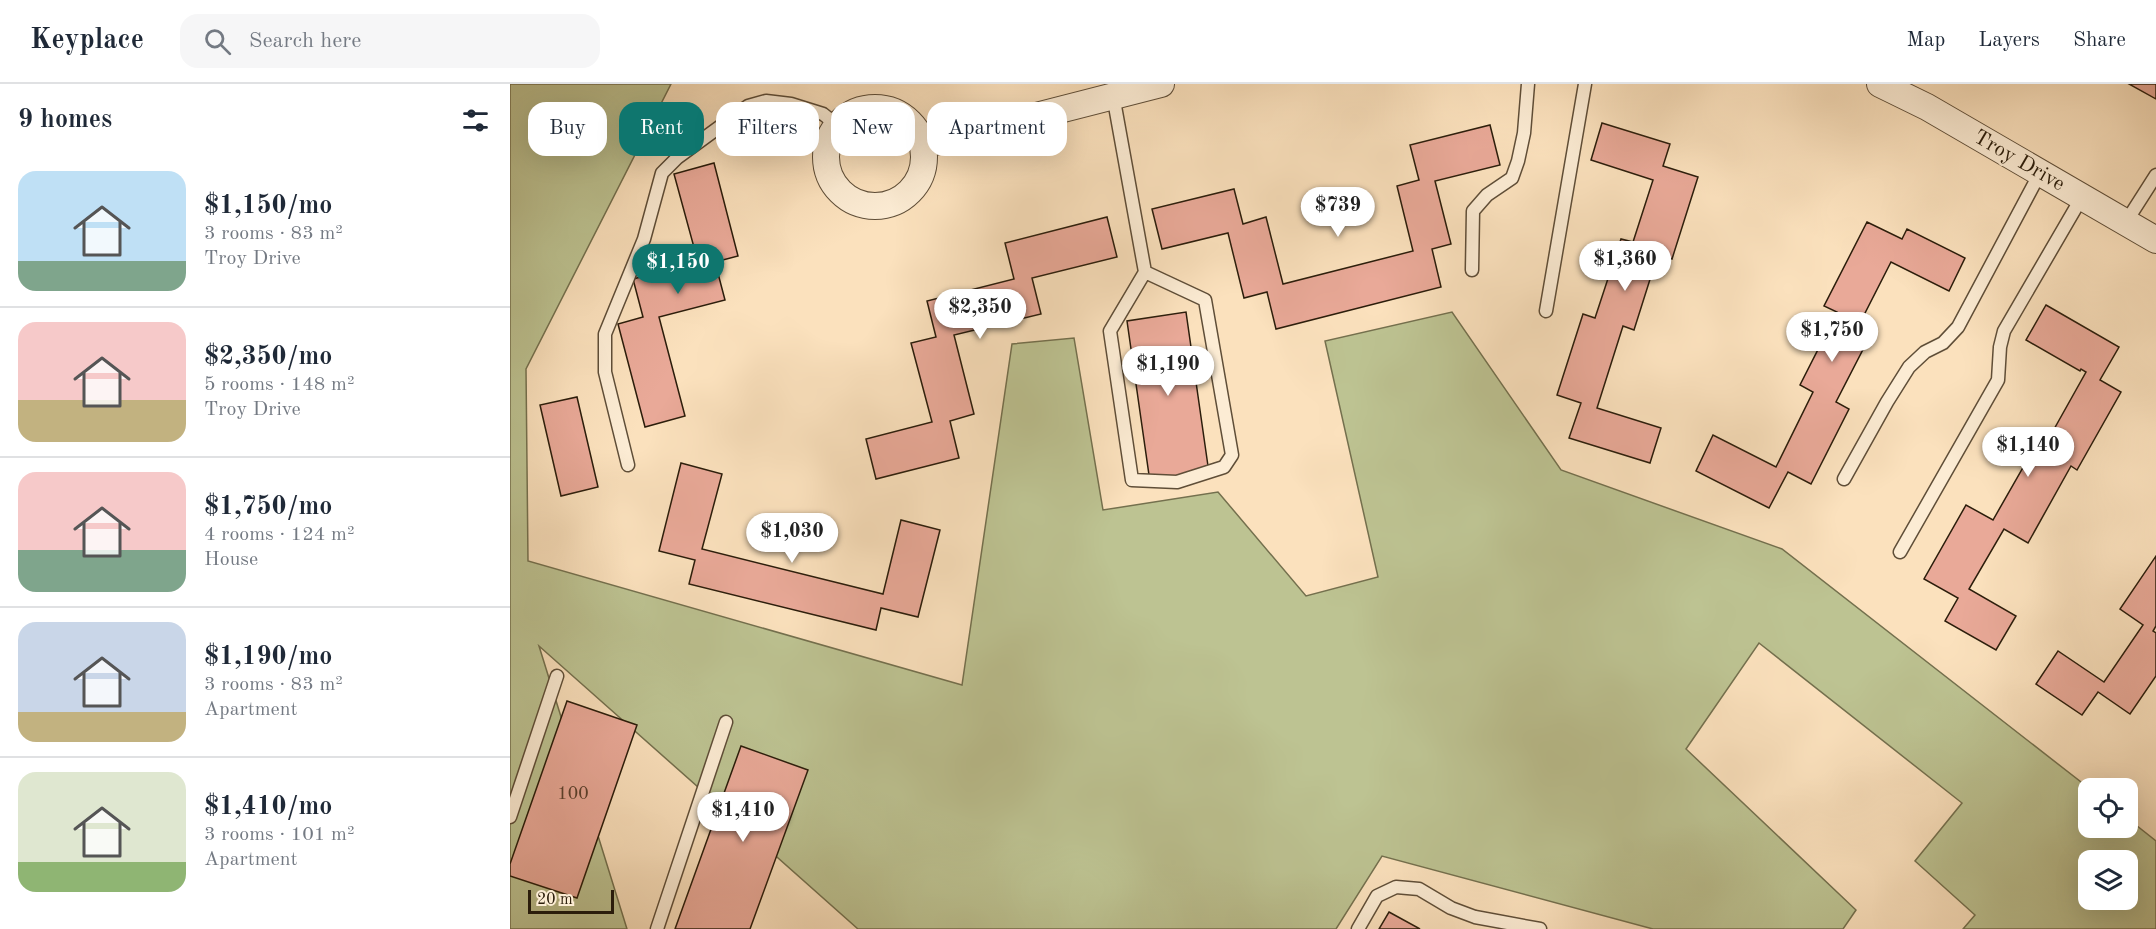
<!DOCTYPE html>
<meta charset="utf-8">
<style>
body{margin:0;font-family:"Old Standard TT",serif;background:#f6f6f7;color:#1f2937;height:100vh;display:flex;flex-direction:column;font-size:22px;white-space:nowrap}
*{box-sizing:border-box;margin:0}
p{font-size:20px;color:#747a83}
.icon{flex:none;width:33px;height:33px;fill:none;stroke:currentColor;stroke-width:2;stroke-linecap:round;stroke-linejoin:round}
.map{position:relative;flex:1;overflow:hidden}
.sheet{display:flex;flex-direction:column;background:#fff;width:510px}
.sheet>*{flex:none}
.guide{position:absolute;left:18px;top:18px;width:570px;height:54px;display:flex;gap:12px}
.tools{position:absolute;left:1568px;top:694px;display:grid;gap:12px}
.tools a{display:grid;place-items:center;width:60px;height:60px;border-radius:12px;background:#fff;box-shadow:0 6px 24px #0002;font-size:30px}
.scale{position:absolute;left:18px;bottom:15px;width:86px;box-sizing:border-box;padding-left:6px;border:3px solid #2b1d0b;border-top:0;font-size:16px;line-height:21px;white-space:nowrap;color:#2b1d0b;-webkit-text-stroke:4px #fcecd4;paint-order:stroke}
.price{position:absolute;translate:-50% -51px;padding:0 14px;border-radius:21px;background:#fff;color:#222;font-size:20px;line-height:39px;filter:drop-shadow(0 2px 3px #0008)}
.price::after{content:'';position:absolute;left:50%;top:36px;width:18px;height:14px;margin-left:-9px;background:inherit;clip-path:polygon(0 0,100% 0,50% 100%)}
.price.on{background:#0f766e;color:#fff}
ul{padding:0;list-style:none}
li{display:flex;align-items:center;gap:18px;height:150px;padding:0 18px}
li+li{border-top:2px solid #e0e1e3}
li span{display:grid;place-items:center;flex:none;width:168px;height:120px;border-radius:18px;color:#555}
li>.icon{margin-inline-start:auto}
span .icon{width:72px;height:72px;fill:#fffc;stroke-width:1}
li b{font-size:26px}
h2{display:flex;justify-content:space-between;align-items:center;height:72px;padding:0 18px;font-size:26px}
.tag{padding:0 21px;border-radius:18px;background:#fff;box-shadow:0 6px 24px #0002;font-size:21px;line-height:54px}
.tag.on{background:#0f766e;color:#fff}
header{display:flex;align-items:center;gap:36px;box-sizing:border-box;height:84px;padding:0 30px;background:#fff;border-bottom:2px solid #e0e1e3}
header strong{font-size:28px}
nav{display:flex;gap:33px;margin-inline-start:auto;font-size:21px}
.search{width:420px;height:54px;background:#f6f6f7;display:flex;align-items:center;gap:15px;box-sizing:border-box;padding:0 21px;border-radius:18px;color:#747a83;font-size:22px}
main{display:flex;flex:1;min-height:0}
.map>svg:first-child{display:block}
.green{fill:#bdc392;stroke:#74704e;stroke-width:1.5;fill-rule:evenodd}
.building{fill:#e9a998;stroke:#2b1d0b;stroke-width:1.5}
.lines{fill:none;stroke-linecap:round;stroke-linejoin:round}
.lane-casing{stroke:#5f4e38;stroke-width:15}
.street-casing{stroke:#5f4e38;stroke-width:28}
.lane{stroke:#fcecd4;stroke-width:12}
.street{stroke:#fcecd4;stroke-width:26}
.labels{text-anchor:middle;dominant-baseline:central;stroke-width:5;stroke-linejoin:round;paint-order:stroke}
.number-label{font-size:18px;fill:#5a402e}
.street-label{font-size:21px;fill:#2b1d0b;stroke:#fcecd4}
</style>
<header>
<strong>Keyplace</strong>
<div class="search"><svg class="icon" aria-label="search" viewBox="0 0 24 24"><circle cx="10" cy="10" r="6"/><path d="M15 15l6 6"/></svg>Search here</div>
<nav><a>Map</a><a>Layers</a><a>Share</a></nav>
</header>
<main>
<section class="sheet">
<h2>9 homes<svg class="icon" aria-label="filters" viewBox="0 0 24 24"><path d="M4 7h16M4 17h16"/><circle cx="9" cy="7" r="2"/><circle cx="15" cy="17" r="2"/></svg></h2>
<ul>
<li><span style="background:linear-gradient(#bfe0f5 75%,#7fa58c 0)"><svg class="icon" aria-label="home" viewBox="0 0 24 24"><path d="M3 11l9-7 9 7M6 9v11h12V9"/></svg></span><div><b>$1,150/mo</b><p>3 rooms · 83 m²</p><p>Troy Drive</p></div></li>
<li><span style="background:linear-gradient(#f6c9c9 65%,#c2b280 0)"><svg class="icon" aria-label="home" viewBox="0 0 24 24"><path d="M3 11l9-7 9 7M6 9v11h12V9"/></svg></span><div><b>$2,350/mo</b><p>5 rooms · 148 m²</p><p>Troy Drive</p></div></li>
<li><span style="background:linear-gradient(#f6c9c9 65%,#7fa58c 0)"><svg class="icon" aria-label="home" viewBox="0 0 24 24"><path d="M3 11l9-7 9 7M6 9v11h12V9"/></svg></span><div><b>$1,750/mo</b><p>4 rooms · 124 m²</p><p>House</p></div></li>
<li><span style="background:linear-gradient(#c9d6e8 75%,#c2b280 0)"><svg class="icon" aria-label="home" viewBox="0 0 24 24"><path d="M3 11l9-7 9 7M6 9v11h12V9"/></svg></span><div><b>$1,190/mo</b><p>3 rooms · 83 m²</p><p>Apartment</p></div></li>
<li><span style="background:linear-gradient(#dfe7d0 75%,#8fb573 0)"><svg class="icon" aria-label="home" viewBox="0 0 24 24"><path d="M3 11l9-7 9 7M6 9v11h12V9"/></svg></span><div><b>$1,410/mo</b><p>3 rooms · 101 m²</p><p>Apartment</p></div></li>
</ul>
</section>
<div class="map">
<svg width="1646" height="845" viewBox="0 0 1646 845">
<rect width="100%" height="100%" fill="#fbe1bd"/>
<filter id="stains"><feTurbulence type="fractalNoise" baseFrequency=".00333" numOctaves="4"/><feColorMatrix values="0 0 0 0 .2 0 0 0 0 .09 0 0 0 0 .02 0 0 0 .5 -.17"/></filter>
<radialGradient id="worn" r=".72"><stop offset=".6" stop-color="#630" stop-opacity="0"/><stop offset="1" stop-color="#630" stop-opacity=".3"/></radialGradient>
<path class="green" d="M0,0H161L16,285L18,477L452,601L502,260L564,254L593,426L708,408L796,512L868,493L815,257L942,228L1051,386L1272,465L1580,705H1578V744H1617V734L1646,757V845H1453L1465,831L1405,777L1452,719L1249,559L1176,665L1346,826L1333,845H1143L872,772L826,845H348L29,562L117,845H0ZM1578,777H1617V816H1578Z"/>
<g class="building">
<path d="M1619,0H1646V15Z"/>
<path d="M1092,39L1160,60L1153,82L1188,93L1162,175L1148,170L1124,246L1113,242L1087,324L1151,344L1140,379L1059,354L1071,319L1047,311L1073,230L1085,234L1111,155L1123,158L1143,96L1081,76Z"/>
<path d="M980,41L990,81L925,97L941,160L922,165L931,203L766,245L757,208L734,214L718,149L652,165L642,125L724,105L733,140L756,133L773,200L903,167L887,102L909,96L900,61Z"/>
<path d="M204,79L228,172L205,178L215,216L149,233L175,332L135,343L108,240L133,233L123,195L188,178L164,90Z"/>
<path d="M597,133L607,173L522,194L531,230L444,251L464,330L440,337L449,374L366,395L356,355L422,338L401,259L426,253L417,217L504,195L495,159Z"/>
<path d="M1357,138L1392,155L1397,145L1455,174L1439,207L1381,178L1350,239L1363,246L1326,318L1339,325L1301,400L1278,388L1259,424L1186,387L1203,351L1266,383L1303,308L1290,301L1327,228L1314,222Z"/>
<path d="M1536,221L1609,263L1590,296L1611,308L1567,386L1561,382L1518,459L1494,445L1459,505L1506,532L1486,566L1435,537L1448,514L1414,495L1456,421L1483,436L1527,359L1534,363L1576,288L1571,285L1570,287L1516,256Z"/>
<path d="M676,228L699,389L640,398L617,237Z"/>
<path d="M67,313L88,403L51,412L30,321Z"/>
<path d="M171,379L212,390L192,465L373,510L391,436L430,446L408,533L371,524L366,546L179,500L185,476L149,467Z"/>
<path d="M1646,472V542L1643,547L1646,549V592L1620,630L1588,608L1572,631L1526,600L1548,567L1594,598L1633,541L1610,525Z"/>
<path d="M57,617L127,641L67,814L0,792V780Z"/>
<path d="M231,662L298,686L240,845H165Z"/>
<path d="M879,828L910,845H869Z"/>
</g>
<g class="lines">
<g class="lane-casing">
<g id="lane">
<path d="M603,11L635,188L600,247L622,396L667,398L714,383L722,371L695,216L635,188"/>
<path d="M1616,138L1646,91"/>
<path d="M962,186L963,127L977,111L1002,94L1008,77L1014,49L1018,0"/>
<path d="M1036,227L1075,0"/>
<path d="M118,381L95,288V250L134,155L152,89L167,74L238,22L256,17L281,20L313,30L328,42"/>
<path d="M1334,395L1377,318L1399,283L1415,268L1433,259L1448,243L1530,89"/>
<path d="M1390,468L1488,296L1490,263L1494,247L1572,113"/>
<path d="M0,733L47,592"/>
<path d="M147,845L216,638"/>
<path d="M848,845L867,812L886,803L909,805L941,824L965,833L1030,845"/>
</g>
</g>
<g class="street-casing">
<g id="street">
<path d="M1370,0L1417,23L1646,156"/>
<circle cx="365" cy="73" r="49"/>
<path d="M413,61L651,0"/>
</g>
</g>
<use href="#lane" class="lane"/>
<use href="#street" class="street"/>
</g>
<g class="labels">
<g class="number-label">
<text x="63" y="710">100</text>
</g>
<g class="street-label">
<text transform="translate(1509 77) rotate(30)">Troy Drive</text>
</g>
</g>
<rect width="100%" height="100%" filter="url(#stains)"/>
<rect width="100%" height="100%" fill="url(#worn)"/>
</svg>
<div class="tools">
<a><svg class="icon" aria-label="locate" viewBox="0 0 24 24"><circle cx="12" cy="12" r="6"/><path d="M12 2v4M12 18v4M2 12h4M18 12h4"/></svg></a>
<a><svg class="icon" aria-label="layers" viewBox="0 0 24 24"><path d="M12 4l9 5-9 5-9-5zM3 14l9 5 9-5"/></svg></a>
</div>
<div class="scale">20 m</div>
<b class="price" style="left:828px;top:154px">$739</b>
<b class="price" style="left:1115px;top:208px">$1,360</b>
<b class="price on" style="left:168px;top:211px">$1,150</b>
<b class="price" style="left:470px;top:256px">$2,350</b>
<b class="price" style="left:1322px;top:279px">$1,750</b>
<b class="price" style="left:658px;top:313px">$1,190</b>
<b class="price" style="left:1518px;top:394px">$1,140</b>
<b class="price" style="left:282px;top:480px">$1,030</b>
<b class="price" style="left:233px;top:759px">$1,410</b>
<div class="guide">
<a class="tag">Buy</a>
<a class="tag on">Rent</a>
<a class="tag">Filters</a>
<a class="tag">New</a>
<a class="tag">Apartment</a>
</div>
</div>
</main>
